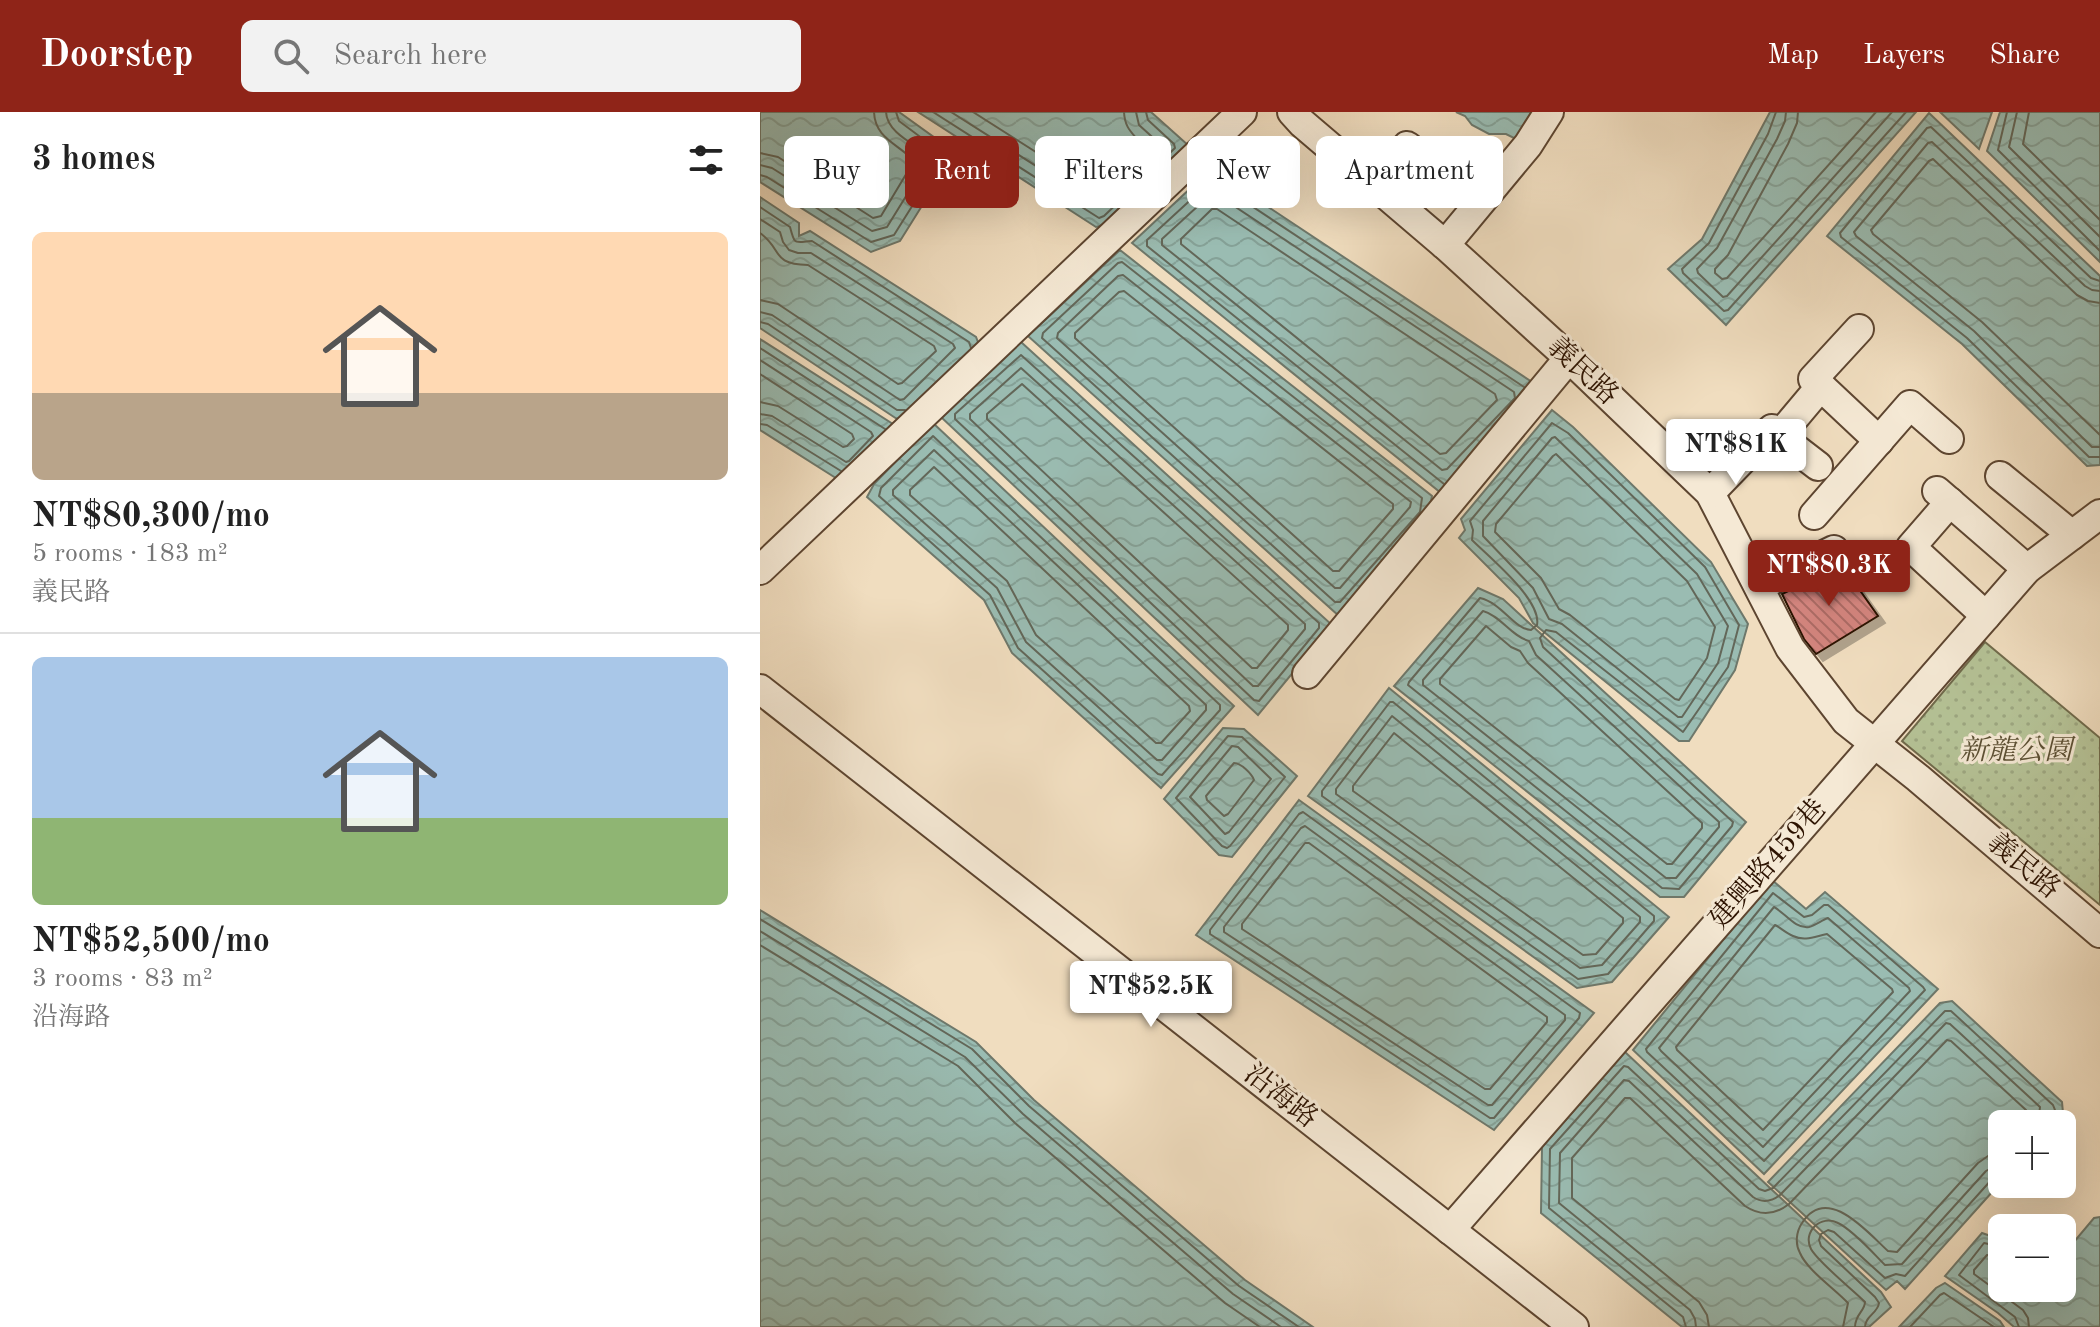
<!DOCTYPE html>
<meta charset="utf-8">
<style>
body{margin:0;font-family:"Old Standard TT","Noto Serif TC",serif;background:#f2f2f2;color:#222;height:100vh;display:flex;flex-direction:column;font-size:30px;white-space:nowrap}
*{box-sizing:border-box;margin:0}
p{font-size:26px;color:#767676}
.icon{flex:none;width:44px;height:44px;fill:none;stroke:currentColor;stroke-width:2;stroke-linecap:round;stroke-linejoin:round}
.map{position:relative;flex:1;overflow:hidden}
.sheet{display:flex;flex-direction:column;background:#fff;width:760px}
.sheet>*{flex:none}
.hud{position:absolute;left:24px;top:24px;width:760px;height:72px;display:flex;gap:16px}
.tools{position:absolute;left:1228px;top:998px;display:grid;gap:16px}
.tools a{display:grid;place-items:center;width:88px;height:88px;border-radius:12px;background:#fff;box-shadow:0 8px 32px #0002;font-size:40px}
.price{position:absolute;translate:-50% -68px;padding:0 18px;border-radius:8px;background:#fff;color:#222;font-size:26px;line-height:52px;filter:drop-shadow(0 2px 4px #0008)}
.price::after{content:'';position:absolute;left:50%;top:48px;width:24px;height:18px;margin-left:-12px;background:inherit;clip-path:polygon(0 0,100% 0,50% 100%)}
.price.active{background:#8f2418;color:#fff}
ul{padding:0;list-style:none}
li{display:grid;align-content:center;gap:16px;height:424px;padding:0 32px}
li+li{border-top:2px solid #e0e0e0}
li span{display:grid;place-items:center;height:248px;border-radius:12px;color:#555}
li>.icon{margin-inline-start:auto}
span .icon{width:144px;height:144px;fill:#fffc;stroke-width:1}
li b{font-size:34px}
h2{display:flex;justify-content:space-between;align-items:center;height:96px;padding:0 32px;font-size:34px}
.chip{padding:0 28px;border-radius:12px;background:#fff;box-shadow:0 8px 32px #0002;font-size:28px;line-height:72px}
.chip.active{background:#8f2418;color:#fff}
header{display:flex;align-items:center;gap:48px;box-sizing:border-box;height:112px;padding:0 40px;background:#8f2418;color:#fff}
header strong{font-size:38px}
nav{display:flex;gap:44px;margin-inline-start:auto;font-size:28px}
.search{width:560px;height:72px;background:#f2f2f2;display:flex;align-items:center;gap:20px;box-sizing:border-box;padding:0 28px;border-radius:12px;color:#767676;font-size:30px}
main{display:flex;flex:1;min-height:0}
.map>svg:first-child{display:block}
.park{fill:url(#park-dots);stroke:#706a4b;stroke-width:2}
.water{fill:url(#water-waves);stroke:#6e786b;stroke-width:2}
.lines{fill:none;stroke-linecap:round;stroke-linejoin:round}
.shore{stroke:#636759;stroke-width:2}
.building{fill:url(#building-back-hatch);stroke:#2c1200;stroke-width:2;filter:url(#shadow)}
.minor-casing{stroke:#5d4530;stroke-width:32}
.minor{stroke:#f5e9d5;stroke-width:28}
.labels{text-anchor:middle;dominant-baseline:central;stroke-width:6;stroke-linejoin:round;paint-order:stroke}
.street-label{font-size:28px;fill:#2c1200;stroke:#f5e9d5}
.park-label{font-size:28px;font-style:italic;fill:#5c5034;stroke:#f5e9d5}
</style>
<header>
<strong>Doorstep</strong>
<div class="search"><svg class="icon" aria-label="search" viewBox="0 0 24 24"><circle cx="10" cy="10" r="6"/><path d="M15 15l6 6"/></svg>Search here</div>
<nav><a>Map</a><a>Layers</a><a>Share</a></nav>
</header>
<main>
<section class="sheet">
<h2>3 homes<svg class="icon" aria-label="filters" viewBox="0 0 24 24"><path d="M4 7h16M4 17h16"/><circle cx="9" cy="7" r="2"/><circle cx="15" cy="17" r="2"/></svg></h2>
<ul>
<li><span style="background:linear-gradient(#ffd9b3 65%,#b9a48a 0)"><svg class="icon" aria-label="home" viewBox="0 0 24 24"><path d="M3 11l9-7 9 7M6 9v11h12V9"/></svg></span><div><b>NT$80,300/mo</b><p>5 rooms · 183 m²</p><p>義民路</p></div></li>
<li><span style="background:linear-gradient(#a9c7e8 65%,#8fb573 0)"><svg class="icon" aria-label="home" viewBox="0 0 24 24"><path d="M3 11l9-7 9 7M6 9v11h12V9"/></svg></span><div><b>NT$52,500/mo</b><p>3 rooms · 83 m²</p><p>沿海路</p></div></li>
</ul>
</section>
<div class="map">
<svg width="1340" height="1215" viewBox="0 0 1340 1215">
<defs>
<pattern id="park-dots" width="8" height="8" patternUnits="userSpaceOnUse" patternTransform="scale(2)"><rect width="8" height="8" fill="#b5c296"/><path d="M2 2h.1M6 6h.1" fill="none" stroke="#9ca680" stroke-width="1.8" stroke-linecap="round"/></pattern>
<pattern id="water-waves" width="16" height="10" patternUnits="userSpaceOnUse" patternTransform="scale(2)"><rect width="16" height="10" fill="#9abcb2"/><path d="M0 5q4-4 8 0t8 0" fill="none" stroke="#85a197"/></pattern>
<pattern id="building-back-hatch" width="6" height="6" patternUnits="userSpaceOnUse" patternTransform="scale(2)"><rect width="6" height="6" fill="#d2847d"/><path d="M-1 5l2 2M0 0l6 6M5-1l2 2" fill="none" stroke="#ab6b64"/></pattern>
<filter id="shadow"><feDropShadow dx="7" dy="7" stdDeviation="0" flood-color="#0004"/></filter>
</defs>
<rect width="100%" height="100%" fill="#f0ddbf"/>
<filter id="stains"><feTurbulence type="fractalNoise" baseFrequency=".0025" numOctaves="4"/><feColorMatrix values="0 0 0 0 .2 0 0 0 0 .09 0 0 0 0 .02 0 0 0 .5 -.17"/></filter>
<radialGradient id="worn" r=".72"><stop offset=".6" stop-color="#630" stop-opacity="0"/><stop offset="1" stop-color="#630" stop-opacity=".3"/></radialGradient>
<path class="park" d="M1225,530L1340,626V793L1142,629Z"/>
<g class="water">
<path d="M0,0H139L182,31L190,49L140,129L111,140L0,70Z"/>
<path d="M158,0H391L429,34L348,112L336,115Z"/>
<path d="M696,0H777L760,29L746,22H729L712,13L705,4Z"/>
<path d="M1010,0H1156L966,213L908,157L942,127Z"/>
<path d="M1180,0H1232L1219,37Z"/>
<path d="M1240,0H1340V150L1227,39Z"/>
<path d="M1169,1L1340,164V353L1327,354L1202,232L1067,124Z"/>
<path d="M451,57L775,272L686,385L372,131Z"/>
<path d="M0,85L39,111V124L50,119L216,225L221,238L150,305L137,307L0,216Z"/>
<path d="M360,138L672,384L668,403L579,504L268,224Z"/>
<path d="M0,227L136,314L90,375L0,318Z"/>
<path d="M261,230L572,513L498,603L181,305Z"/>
<path d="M792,298L813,315L951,450L988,512L975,558L929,629H919L773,511L759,486L699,426L705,418L701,407Z"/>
<path d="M173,311L474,594L401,676L252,541L224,488L107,385L114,372Z"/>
<path d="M718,476L743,487L986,710L924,785H900L634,574Z"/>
<path d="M629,576L909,805L852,870L817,876L548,684Z"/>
<path d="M463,616L484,617L537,664L472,745L459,743L404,687Z"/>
<path d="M539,688L834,901L734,1018L436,823Z"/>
<path d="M1012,768L1046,797L1065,780L1178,877L1004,1062L873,938Z"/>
<path d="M0,798L216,930L274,988L485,1168L553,1215H0Z"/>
<path d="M1192,889L1302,990L1303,1001L1293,1012H1242V1069L1145,1177L1137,1169L1126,1178L1008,1070L1180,891Z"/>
<path d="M865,940L1121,1180L1131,1195L1109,1215H922L781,1101L782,1035Z"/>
<path d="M1340,1105V1215H1254L1238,1201L1185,1164L1222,1121L1242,1128V1176H1302V1144L1334,1106Z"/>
<path d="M1185,1171L1240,1209L1244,1215H1139L1176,1176Z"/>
</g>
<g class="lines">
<g class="shore">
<path d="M173,0L339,106L344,104L415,36L414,32L388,8L386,0"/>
<path d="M191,0L339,94L400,36V32L379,13L376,0"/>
<path d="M213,0L337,79L383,36C376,22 365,20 364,0"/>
<path d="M1016,0L1008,22L949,131L922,157L923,161L964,199L968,198L1146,0"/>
<path d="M1026,0L1025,9L1017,27L957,136L937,157L938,161L963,185L967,184L1132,0"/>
<path d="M1038,0L1037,11L1028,32L968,143L955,157V161L962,167L967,166L1116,0"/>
<path d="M1247,0L1238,38L1340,139"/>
<path d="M1257,0L1249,35L1340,125"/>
<path d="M1269,0L1263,32L1340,108"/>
<path d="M0,41L18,45L113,106L121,104L154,49C139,32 115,27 114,0"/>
<path d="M0,53L12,56L112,119L127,115L169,47L167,42C152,31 127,20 126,0"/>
<path d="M0,63L7,65L111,130L134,123L181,48L175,36L139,9L136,0"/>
<path d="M451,82H456L754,280L755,286L687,357L682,358L402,133V127Z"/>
<path d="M0,95L30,115C35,134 34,130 52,129L209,230L211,236"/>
<path d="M452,97H457L735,282L737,288L686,341L680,342L421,132V127Z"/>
<path d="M0,107L20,120L23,130L29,138L38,141H51L193,232L195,236L144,287L140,288L12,203L0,200"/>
<path d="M0,121C23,137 10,152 48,153L174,234L176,239L142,271L138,272L18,192L0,188"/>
<path d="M362,150L662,386L660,400L580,490H575L282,226L283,221L358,151Z"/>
<path d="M363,163L651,390L650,395L580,476H575L297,226L298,221L358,164Z"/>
<path d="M1340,169L1331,166L1171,15L1167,16L1080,121L1081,125L1207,226L1329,345H1340"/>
<path d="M364,179L633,392V397L579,459H573L315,226V221L359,180Z"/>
<path d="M1340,179L1332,178L1325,174L1172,30L1168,31L1094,120L1096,124L1214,219L1332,335H1340"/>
<path d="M1340,191L1328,189L1317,183L1173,47L1169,49L1111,118L1113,122L1222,210L1340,323"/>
<path d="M0,210L8,212L137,298H145"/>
<path d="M0,236L125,317"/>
<path d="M261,243L559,511V516L499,589L494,588L195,307V302Z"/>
<path d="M0,248L111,320L113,324L89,349L86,350L12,304L0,302"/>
<path d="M261,256L545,512V517L498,574H493L210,307V302Z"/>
<path d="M0,262L92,322L94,327L87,334L83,335L18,294L0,290"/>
<path d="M262,272L528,513V518L497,556H492L227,307V302Z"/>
<path d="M792,311L808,321L945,455L979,513L968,555L923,620L796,520L786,518L780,526L783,535L973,710L972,714L919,777L902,776L648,573L649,570L720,486C742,491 754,517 771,518L777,513C782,488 729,445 712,428L713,418L710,409Z"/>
<path d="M0,312L7,313L81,359"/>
<path d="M173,324L460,593V598L402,663L398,662L258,536L230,483L119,384L121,376Z"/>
<path d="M795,325L937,462L968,514L958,551L922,605H918L802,512L789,507L773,476L723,424V409L792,326Z"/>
<path d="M174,338L446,593V598L402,648H397L266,530L237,476L133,383V378Z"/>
<path d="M796,342L927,469L955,515L947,546L919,588L915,587L810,503L799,497L781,466L735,420L736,412L793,344Z"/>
<path d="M174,355L429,594L430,599L401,631H396L276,523L247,469L150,383V378Z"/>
<path d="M684,372L387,134V128L450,70L454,69L764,275"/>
<path d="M723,499C741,504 751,524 769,529L776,543L959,710V715L916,766H906L663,573V568Z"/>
<path d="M726,514L751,535L760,539L768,551L942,711V716L912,752H907L680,572V567Z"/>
<path d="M630,590H633L894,804V809L848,862L818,867L562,684V679Z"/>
<path d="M632,604L880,805V810L842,853L820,856L576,682V677Z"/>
<path d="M634,621L863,806V811L836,842L823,843L593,679V674Z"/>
<path d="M468,624L482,625L525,665L470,734L467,736L462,734L416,686Z"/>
<path d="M472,634L478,635L511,667L469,720L465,722L430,685Z"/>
<path d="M474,651C481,651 492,662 494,668L468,702L464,704L447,688L446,684Z"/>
<path d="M543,700L820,901L819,906L734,1006H730L450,822V818L539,702Z"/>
<path d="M545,714L805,903V908L732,993H728L464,820V815L541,716Z"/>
<path d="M545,731H549L787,905V910L730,977H725L482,817V812Z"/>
<path d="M1013,781L1044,805L1052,803L1064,793H1068L1163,875L1165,878L1004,1049L887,940L886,937Z"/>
<path d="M1014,795C1025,801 1035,817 1049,815C1056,813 1062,808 1068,806L1149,876L1150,879L1003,1035L901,939L899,936Z"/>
<path d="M0,807L212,937L269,994L479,1174L539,1215"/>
<path d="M1015,813C1021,816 1026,821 1033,824C1045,830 1056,824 1067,822L1132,877L1133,880L1003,1018L917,938L916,935Z"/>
<path d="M0,819L205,945L263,1002L473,1182L521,1215"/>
<path d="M0,833L198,954L255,1011L465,1191L500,1215"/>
<path d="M1242,1135L1224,1131L1199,1163L1255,1205L1259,1215"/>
<path d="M1242,1145L1227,1143L1214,1158V1162L1263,1198L1268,1206L1269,1215"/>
<path d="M926,1215L923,1205L789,1096L790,1037L864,954L868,955L999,1077L1005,1079L1013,1076L1185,899H1191L1293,993L1295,998L1289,1005L1288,1012"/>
<path d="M936,1215L935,1207L930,1198L799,1091L800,1041L864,968L869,969L993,1085C1002,1091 1011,1090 1020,1083L1186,911L1190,912L1280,995L1278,1012"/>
<path d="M949,1215L947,1203L939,1190L812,1086V1046L865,986H870L985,1094C1000,1104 1015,1103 1029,1092L1187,928L1191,929L1266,998V1012"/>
<path d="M1083,1215L1088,1191C1075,1177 1047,1158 1040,1141C1035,1132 1036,1120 1042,1111C1067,1071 1108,1121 1128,1139L1137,1140L1218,1051L1228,1044L1242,1041"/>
<path d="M1095,1215C1095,1202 1105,1199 1105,1190C1093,1178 1058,1150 1051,1137C1042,1120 1061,1102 1078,1111C1093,1118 1113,1141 1125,1153L1142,1152L1226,1059L1233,1055L1242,1054"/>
<path d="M1105,1215C1105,1204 1118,1201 1119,1191L1115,1185L1061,1134L1059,1128L1061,1122L1068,1118L1074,1120L1125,1166L1136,1162L1145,1164L1233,1066L1242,1064"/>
<path d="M1150,1215L1180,1183L1184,1181L1234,1215"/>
</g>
</g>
<path class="building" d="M1082,453L1118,504L1056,542L1044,527L1022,482Z"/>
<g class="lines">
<g class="minor-casing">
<g id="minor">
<path d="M532,0L542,11L685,133L809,246L950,381L1030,536L1086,609L1158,666L1340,821"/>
<path d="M613,71L647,34L720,89"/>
<path d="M685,133L768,33L789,0"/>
<path d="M1099,217L1053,267L1119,329"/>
<path d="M1058,354L1019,324L1061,274"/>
<path d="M1240,364L1312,423"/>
<path d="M1177,379L1267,457"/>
<path d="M950,381L1012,317L1019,324"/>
<path d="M1190,390L1151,435L1226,504"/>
<path d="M1054,403L1150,293L1189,327"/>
<path d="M0,458L482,0"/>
<path d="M1000,474L1074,438"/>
<path d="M547,562L809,246"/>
<path d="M0,577L814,1215"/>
<path d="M690,1118L1267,457L1340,402"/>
</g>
</g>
<use href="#minor" class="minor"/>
</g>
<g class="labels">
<g class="street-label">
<text transform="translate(822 260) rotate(43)">義民路</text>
<text transform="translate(1009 753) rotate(-49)">建興路459巷</text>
<text transform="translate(1263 755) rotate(40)">義民路</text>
<text transform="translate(520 985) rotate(38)">沿海路</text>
</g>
<g class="park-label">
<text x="1256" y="640">新龍公園</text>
</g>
</g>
<rect width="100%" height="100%" filter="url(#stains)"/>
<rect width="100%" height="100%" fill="url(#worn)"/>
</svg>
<div class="tools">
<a>+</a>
<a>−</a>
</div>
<b class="price" style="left:976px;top:375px">NT$81K</b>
<b class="price active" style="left:1069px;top:496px">NT$80.3K</b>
<b class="price" style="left:391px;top:917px">NT$52.5K</b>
<div class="hud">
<a class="chip">Buy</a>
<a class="chip active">Rent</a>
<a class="chip">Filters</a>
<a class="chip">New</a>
<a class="chip">Apartment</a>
</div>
</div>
</main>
